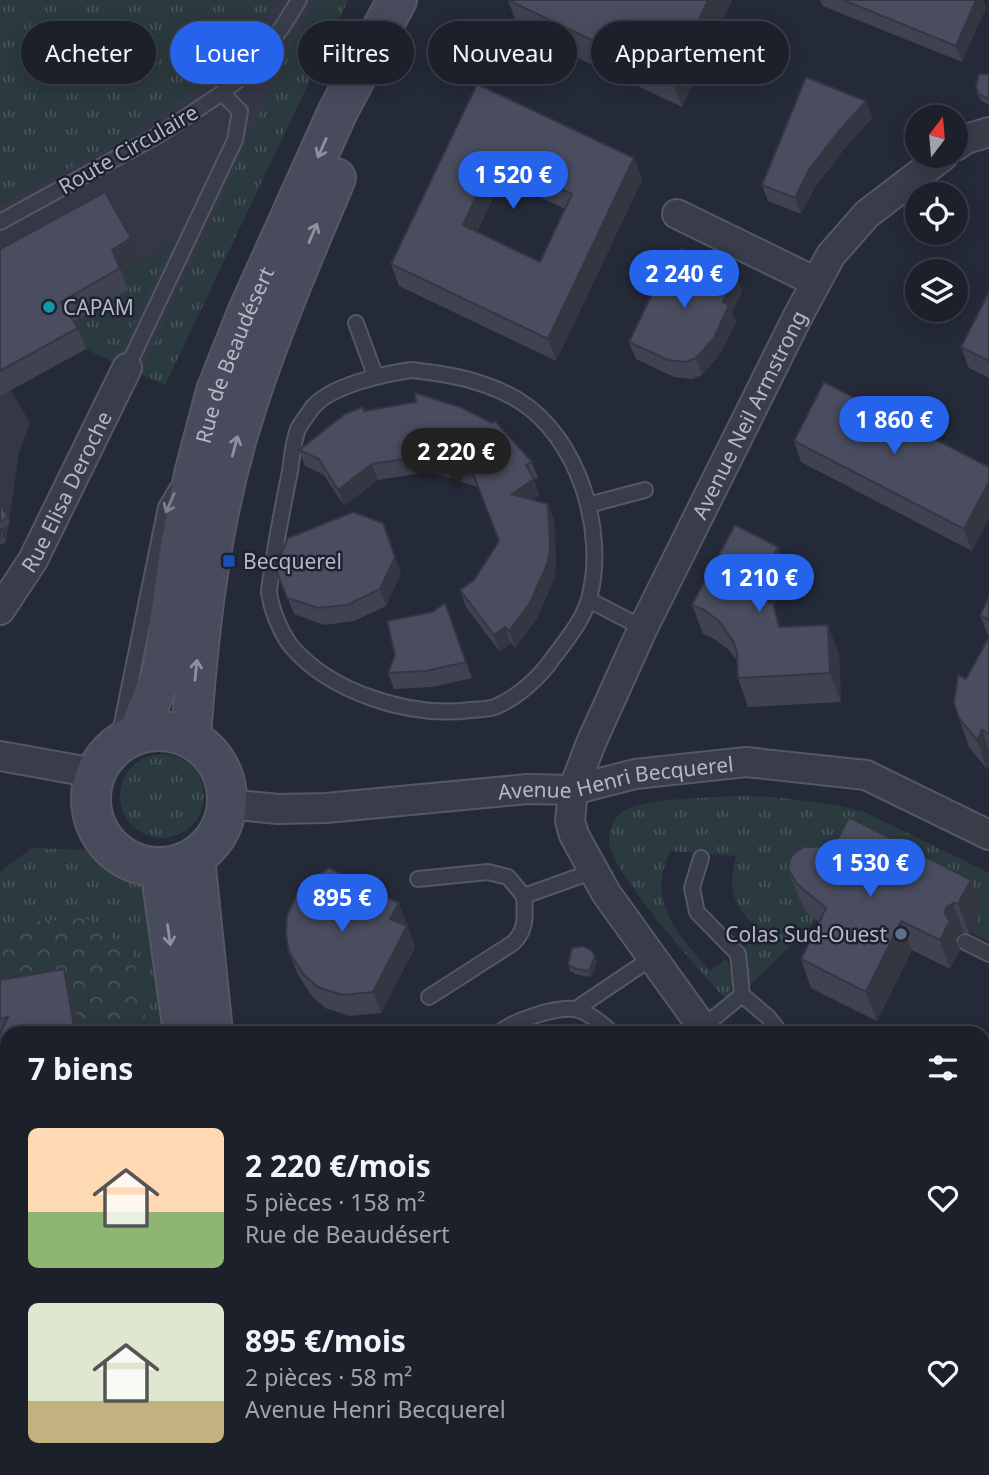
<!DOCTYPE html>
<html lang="fr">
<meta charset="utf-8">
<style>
body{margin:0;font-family:"Noto Sans",sans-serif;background:#252833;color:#f1f3f6;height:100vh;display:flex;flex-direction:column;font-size:26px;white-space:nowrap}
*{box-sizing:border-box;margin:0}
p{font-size:23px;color:#a0a3a9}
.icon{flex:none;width:38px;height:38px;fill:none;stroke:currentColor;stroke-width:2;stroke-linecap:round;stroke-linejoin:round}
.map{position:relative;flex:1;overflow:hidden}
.panel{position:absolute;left:0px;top:1026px;width:990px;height:450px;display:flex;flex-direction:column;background:#1c202b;border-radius:21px 21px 0 0;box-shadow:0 4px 18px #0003,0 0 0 2px #3a3e47}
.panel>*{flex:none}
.hud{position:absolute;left:21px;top:21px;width:948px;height:63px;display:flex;gap:14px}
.needle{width:46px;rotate:16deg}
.buttons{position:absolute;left:905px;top:105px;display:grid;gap:14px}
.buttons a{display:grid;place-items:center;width:63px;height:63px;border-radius:50%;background:#1c202b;box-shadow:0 4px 18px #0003,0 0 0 2px #3a3e47;font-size:35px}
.price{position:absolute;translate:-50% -60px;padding:0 16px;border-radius:24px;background:#2563eb;color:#fff;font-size:23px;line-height:46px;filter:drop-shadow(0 2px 4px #0008)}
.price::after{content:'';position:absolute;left:50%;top:42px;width:21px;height:16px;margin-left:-10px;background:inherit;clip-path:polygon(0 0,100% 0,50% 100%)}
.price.on{background:#222;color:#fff}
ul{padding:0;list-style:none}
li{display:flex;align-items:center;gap:21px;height:175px;padding:0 28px}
li span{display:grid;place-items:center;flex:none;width:196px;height:140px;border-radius:10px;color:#555}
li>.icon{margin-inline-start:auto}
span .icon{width:84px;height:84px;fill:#fffc;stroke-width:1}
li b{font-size:30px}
h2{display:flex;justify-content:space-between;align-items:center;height:84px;padding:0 28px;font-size:30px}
.chip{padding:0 24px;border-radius:32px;background:#1c202b;box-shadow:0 4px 18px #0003,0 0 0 2px #3a3e47;font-size:24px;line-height:63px}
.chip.on{background:#2563eb;color:#fff}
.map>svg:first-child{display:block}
.airport{fill:#333746}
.grass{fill:url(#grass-tufts)}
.park{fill:url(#park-crowns)}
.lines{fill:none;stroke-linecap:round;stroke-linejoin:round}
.lane-casing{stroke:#545764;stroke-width:18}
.street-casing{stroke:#545764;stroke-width:32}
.secondary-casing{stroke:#545764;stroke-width:42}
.lane{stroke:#393c49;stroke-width:14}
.street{stroke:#393c49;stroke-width:28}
.secondary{stroke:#474b5c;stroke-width:38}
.wall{fill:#404252;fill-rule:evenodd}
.shaded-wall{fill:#343642}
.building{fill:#4a4d5f;stroke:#343642;stroke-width:2;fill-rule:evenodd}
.oneway{stroke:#8e91a0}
.oneway2{stroke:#7d808d}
.culture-dot{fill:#0f9aa8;stroke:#1e222e;stroke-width:2.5}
.transit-dot{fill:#1a4fb4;stroke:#1e222e;stroke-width:2.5}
.service-dot{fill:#5c6f8a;stroke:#1e222e;stroke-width:2.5}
.labels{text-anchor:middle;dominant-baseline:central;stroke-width:5;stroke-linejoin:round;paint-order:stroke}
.street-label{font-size:21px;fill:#b4b7c5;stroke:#1e222e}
.poi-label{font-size:21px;fill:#b4b7c5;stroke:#1e222e;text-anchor:start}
</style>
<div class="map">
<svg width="989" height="1475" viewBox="0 0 989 1475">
<defs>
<pattern id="grass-tufts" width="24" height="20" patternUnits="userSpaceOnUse" patternTransform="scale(1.75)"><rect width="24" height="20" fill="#2b3a3e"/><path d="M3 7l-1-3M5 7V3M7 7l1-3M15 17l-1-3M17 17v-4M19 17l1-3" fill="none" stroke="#475458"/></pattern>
<pattern id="park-crowns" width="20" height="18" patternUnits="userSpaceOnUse" patternTransform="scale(1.75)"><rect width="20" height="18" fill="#2b3a3e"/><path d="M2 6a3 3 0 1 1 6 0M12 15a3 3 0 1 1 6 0" fill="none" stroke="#475458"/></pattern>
</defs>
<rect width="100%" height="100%" fill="#252a39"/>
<path class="airport" d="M0,0H348L165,385L86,349L11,390L30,423L19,453L6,542L0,545Z"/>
<g class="grass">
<path d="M0,0H277L238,58L207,84L114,144L0,205Z"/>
<path d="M315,0H348L165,385L141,374L289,50Z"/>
<path d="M175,240L115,363L86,349L69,323L127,290L120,272Z"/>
<circle cx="162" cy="796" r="42"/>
<path d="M736,796L774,797L831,804L865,812L989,873V942L970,932L982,909L799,896L804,907L816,921L750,985L741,949L763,935C736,906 726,895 736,856L670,851C646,904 677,932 710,971L726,959C732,972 734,979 730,994L724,997C700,971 613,874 609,843C608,831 614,816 625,810C647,798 709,798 736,796Z"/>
<path d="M32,848L93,850L123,863L143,888L169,1032H148L133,953L0,956V872Z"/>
<path d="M238,1468H268L270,1475H241Z"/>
</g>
<g class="park">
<path d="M86,918L133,953L148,1032H80L74,996L0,1009V956L12,938L39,921Z"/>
<path d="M7,1069V1395L0,1394V1070Z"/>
<path d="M0,1461L7,1463V1468H24L44,1475H0Z"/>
<path d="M125,1468H239L242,1475H135Z"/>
</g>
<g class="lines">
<g class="lane-casing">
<g id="lane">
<path d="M0,222L162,133L222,93L248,72L283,26L299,0"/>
<path d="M356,323L375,375"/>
<path d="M127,368L235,140L240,111L222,93"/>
<path d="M411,370C449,374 484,380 518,400C579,437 607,532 589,599C583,620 566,641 553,658C540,677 518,697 497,706C489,710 479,709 471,710C411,718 331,693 291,646C281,633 271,609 269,592C269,584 272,574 273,565C277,534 284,502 290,471C292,458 293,441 298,429C302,422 308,414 313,407C332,385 384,374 411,370Z"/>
<path d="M588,505L645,490"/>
<path d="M589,600L643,628"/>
<path d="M118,743L166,507L178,487"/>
<path d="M701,858L692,888L697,912L738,954L742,995L768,1017L780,1032"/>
<path d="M418,879L488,872L508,877L524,896L594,871"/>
<path d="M965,942L989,954"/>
<path d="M429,997L513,943C527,930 525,915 524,896"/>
<path d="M576,1009L653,957"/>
<path d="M703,1027L742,995"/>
<path d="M500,1032C516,1020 554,1007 574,1009C585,1010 603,1024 611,1032"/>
<path d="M984,1056L989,1054"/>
<path d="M984,1124H989"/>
<path d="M984,1219L989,1206"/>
<path d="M984,1358L989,1359"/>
<path d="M0,1427L7,1429"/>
<path d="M89,1468L98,1475"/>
<path d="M662,1475L666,1468"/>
</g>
</g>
<g class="street-casing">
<g id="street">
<path d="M956,146L966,139L989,132"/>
<path d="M677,214L816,282"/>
<path id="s1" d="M0,610L33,560L127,368"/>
<path d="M0,756L95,773"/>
<path id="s2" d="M228,804L278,809L326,808L528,789L573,790L635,774L746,762L866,775L989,835"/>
<path id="s3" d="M706,1032L606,893L574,835L570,821L573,790L591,743L643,628L798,316L831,255L867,214L943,156"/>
<path d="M727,1475L731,1468"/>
</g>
</g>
<g class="secondary-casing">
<g id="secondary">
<circle cx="159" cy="799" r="68"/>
<path id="s4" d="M138,733L162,673L180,546L194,474L216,391L247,313L338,111L397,0"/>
<path d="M191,738C198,637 209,535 237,438C263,349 300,263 336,178"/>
<path d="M195,858L213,1032"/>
<path d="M160,867L183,1032"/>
<path d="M308,1468L312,1475"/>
</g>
</g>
<use href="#lane" class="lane"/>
<use href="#street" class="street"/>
<use href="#secondary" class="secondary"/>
</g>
<g class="wall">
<path d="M508,0H732L682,107L519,30Z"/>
<path d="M820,0H983L986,7L962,62L823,6Z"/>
<path d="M989,74V105L980,100L978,94Z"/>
<path d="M477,84L634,158L642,180L556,361L399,286L391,264ZM502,179L565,209L540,262L477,232Z"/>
<path d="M866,101L872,118L845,148L815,187L801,214L768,201L762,185Z"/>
<path d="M131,238L139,260L121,271L128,290L74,321L78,328L86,349L0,396V249Z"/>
<path d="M668,276L742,291L732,313L736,322L720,354L702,375L692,379L674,377L636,359L629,342Z"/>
<path d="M989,292V378L969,368L961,347Z"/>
<path d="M364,411L532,462L538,478L534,480L539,495L532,500L548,504L554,521L556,564L554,579L536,620L515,648L511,643L500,652L466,607L460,590L474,580L499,541L478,487L429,472L378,480L344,506L324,475L305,466L299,450Z"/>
<path d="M794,441L989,467L972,551L801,462Z"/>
<path d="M0,503L10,523L0,529L6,542L0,545Z"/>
<path d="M275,567L401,573L386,606L354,621L324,625L294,614Z"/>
<path d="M788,576L773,606L781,627L839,654L841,702L748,707L738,678L737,661L729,650L714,639L703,634L692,605Z"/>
<path d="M989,597V765L987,769L969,747L959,718L966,679L989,638L980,615Z"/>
<path d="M445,603L472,678L432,687L394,689L388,673L432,612Z"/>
<path d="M788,869L971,880L982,909L969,933H964L957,937L956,940L960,950L950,969L912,950L877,1021L811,988L801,959L819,922L807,913L799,898Z"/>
<path d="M399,903L415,947L381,1013L350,1016L325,1008L312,996L297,973L289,952Z"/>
<path d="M597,962L591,977L578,975L570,971L568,965Z"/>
<path d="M64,969L74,996L80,1032H7V1099L3,1097L0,1093V980Z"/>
<path d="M476,1468H545L543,1475H502L477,1469Z"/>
</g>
<g class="shaded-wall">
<path d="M708,0H732L682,107L671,78Z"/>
<path d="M976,0H983L986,7L962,62L956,46Z"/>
<path d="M866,101L872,118L845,148L815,187L801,214L795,198L809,170L839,131Z"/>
<path d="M494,157L502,179L470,247L463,225Z"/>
<path d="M634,158L642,180L556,361L548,339Z"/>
<path d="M131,238L139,260L121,271L112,250Z"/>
<path d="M736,275L742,291L732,313L736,322L720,354L702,375L696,358Z"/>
<path d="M372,464L378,480L344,506L338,490Z"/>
<path d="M534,479L539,495L518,510L512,494Z"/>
<path d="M989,482V518L972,551L964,529Z"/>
<path d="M548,504L554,521L556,564L554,579L536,620L515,648L509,631Z"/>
<path d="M389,539L401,573L386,606L380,589Z"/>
<path d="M778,547L788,576L773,606L783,633L753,596Z"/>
<path d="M828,625L839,654L841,702L830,673Z"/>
<path d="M505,627L511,643L500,652L494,635Z"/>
<path d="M982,730L989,751V765L987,769L977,740Z"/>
<path d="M971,880L982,909L969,933L958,904Z"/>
<path d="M399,903L407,924L398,941L390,919Z"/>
<path d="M953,903L964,933L957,937L956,940L960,950L950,969L940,940L946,908Z"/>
<path d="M901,921L912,950L877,1021L866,992Z"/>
<path d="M407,926L415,947L381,1013L373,992Z"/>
<path d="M595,956L597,962L591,977L589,971Z"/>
<path d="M64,969L74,996L80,1032H75Z"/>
<path d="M7,1275V1284L2,1290L0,1284Z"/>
<path d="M536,1468H545L543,1475H538Z"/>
</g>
<g class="building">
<path d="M508,0H708L671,78Z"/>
<path d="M843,0H976L956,46Z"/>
<path d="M979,74H989V99L978,94L976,86Z"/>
<path d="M806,77L866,101L839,131L809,170L795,198L762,185Z"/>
<path d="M477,84L634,158L548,339L391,264ZM494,157L572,194L540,262L463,225Z"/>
<path d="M105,192L131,238L112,250L120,268L61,302L78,328L0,371V249Z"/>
<path d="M681,249L736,275L723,302L729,305L714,338L696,358L686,362L668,360L629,342L662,273L668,276Z"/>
<path d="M989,292V361L961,347Z"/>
<path d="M824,382L989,467V482L964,529L794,441Z"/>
<path d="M415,393L460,407L492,423L495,421L532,462L526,465L534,479L512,494L548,504L550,548L548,562L530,603L509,631L505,627L494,635L460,590L474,580L499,541L472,471L423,456L372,464L338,490L319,459L299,450L345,414L363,407L364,411L416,402Z"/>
<path d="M0,503L8,517L0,522Z"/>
<path d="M353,512L383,523L395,557L380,589L347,605L318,608L287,598L275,567L288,538Z"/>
<path d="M735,525L778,547L753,596L773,604L779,627L828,625L830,673L738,678L737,653L733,641L719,621L704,610L692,605Z"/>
<path d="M0,528L4,536L0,538Z"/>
<path d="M989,597V620L980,615Z"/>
<path d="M445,603L466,662L426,671L388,673L395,655L387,621L432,612Z"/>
<path d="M989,637V734L982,730L977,740L959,718L954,703L958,675L966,679Z"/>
<path d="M849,817L971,880L958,904L953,903L946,908L945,914L950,921L940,940L901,921L866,992L801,959L826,908L797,884L788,869L790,859L794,853L804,847L834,846Z"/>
<path d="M329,868L399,903L390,919L407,926L373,992L342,995L318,987L304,975L289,952L286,935L287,916L297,894L305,884Z"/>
<path d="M583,946L592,951L595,956L589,971L576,969L568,965L572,948Z"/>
<path d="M64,969L75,1032H7V1073H0V1034L8,1017L0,1019V980Z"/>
<path d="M0,1262L7,1268V1275L0,1284Z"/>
</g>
<defs><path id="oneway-shaft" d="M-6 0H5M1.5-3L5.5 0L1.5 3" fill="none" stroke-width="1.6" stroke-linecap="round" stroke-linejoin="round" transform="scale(1.75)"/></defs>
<g class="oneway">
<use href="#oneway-shaft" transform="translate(322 148) rotate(114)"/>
<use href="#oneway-shaft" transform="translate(313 233) rotate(-67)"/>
<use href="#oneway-shaft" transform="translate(235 446) rotate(-75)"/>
<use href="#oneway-shaft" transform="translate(196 670) rotate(-84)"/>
<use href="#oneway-shaft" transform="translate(169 935) rotate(82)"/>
</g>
<use class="oneway2" href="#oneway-shaft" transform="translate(170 503) rotate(114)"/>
<circle class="culture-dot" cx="49" cy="307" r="7"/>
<rect class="transit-dot" x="222" y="554" width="14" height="14" rx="3.5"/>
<circle class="service-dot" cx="901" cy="934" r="7"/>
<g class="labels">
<g class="street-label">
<text transform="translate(128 149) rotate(-30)">Route Circulaire</text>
<text stroke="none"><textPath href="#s4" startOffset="392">Rue de Beaudésert</textPath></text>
<text stroke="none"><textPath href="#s3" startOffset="698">Avenue Neil Armstrong</textPath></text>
<text stroke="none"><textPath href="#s1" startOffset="136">Rue Elisa Deroche</textPath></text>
<text stroke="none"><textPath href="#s2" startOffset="390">Avenue Henri Becquerel</textPath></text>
</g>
<g class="poi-label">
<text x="63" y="307">CAPAM</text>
<text x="243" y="561">Becquerel</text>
<text x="887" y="934" text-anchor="end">Colas Sud-Ouest</text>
</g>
</g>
</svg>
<div class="buttons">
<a><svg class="needle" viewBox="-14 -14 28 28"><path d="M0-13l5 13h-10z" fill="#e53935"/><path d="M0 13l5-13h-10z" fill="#a0a3a9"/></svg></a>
<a><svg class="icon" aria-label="locate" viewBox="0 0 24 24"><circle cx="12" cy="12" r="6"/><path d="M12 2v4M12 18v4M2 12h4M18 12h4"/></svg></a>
<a><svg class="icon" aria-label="layers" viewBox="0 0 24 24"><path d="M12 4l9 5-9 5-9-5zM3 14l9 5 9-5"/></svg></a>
</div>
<b class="price" style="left:513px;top:211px">1 520 €</b>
<b class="price" style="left:684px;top:310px">2 240 €</b>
<b class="price" style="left:894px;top:456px">1 860 €</b>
<b class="price on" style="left:456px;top:488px">2 220 €</b>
<b class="price" style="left:759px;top:614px">1 210 €</b>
<b class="price" style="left:870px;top:899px">1 530 €</b>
<b class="price" style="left:342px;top:934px">895 €</b>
<div class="hud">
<a class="chip">Acheter</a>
<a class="chip on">Louer</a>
<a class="chip">Filtres</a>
<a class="chip">Nouveau</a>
<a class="chip">Appartement</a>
</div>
<section class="panel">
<h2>7 biens<svg class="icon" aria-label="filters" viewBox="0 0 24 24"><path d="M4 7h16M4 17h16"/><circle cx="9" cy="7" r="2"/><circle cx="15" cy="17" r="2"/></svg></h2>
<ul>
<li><span style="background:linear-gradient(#ffd9b3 60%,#8fb573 0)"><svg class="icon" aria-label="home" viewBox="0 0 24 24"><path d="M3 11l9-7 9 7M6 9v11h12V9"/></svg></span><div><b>2 220 €/mois</b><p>5 pièces · 158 m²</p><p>Rue de Beaudésert</p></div><svg class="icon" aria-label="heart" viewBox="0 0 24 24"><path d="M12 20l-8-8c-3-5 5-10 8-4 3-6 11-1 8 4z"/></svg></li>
<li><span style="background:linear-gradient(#dfe7d0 70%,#c2b280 0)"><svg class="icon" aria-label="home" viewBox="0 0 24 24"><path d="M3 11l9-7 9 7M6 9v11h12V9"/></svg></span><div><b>895 €/mois</b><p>2 pièces · 58 m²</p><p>Avenue Henri Becquerel</p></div><svg class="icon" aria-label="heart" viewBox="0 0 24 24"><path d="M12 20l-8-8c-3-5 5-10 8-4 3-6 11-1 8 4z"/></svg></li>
</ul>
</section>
</div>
